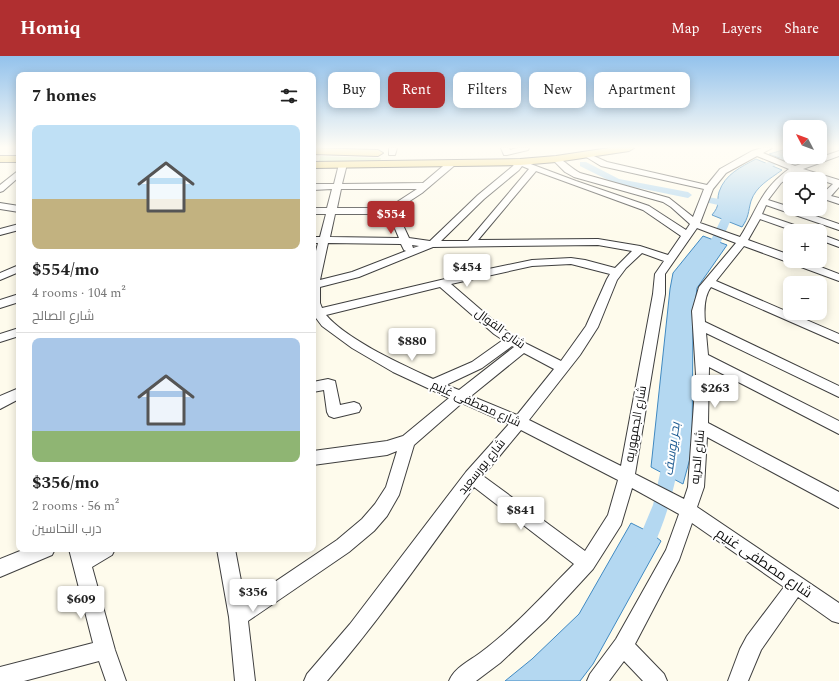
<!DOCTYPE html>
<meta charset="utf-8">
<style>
body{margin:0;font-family:Spectral,Cairo,serif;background:#f2f2f2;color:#222;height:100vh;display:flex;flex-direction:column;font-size:15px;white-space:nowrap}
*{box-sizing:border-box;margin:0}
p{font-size:13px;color:#767676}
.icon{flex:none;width:22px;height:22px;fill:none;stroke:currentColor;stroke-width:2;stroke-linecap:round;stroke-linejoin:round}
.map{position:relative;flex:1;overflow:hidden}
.drawer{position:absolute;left:16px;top:16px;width:300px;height:480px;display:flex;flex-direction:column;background:#fff;border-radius:8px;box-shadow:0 2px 10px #0003}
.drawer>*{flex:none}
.hud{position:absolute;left:328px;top:16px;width:380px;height:36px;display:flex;gap:8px}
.needle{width:26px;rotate:311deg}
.controls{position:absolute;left:783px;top:64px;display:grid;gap:8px}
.controls a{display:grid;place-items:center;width:44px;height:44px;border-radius:8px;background:#fff;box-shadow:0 2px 10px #0003;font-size:20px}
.price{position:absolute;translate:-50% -34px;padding:0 9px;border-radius:4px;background:#fff;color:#222;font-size:13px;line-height:26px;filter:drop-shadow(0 1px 2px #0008)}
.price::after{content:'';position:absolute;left:50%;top:24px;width:12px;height:9px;margin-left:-6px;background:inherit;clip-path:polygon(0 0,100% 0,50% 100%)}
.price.selected{background:#b02f30;color:#fff}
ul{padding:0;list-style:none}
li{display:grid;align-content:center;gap:8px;height:212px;padding:0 16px}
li+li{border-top:1px solid #e0e0e0}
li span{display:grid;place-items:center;height:124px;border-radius:8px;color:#555}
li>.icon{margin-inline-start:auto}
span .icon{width:72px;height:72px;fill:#fffc;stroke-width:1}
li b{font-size:17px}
h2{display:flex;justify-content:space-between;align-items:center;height:48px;padding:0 16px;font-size:17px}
.tag{padding:0 14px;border-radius:8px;background:#fff;box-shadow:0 2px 10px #0003;font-size:14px;line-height:36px}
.tag.selected{background:#b02f30;color:#fff}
header{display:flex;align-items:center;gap:24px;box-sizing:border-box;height:56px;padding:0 20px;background:#b02f30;color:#fff}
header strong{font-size:19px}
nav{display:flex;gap:22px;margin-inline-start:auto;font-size:14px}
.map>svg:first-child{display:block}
.green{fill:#cee5b8}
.water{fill:#b4d8f1;stroke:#418ac2}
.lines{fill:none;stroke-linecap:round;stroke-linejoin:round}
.canal{fill:#b4d8f1;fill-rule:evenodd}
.minor-casing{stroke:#3f3f3f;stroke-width:2}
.major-casing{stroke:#1d1d1d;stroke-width:2}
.minor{fill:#fff;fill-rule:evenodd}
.major{fill:#eed36c;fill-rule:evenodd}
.labels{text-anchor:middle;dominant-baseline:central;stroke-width:4;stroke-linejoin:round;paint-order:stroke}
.street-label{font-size:12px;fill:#0c0c0c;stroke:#fff}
.water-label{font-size:13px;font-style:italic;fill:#1f5c93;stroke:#fff}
.near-street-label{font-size:14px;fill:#0c0c0c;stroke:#fff}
</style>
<header>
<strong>Homiq</strong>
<nav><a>Map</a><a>Layers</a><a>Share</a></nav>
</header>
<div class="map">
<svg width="839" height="625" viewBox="0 0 839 625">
<rect width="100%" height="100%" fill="#fefbec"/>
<path class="green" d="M320,100L381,102L380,106H319Z"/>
<g class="water">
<path d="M790,92V101H813L795,108L769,98Z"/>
<path d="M756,103L782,114C770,123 756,130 751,145C748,156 749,161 742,171L712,159C721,148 716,147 719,136C725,118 741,111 756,103Z"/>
<path d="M703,180L727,189L697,232L693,265L692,395L683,428L651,411L670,233L673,217Z"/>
<path d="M631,467L651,477L661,485L593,608L580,625H505L532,603L579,558Z"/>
</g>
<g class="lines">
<g class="canal">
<path d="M787,99H790V101H794L767,113L754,121L750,118L761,109Z"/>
<path d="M580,106H586L619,123L688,136L692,139L688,142L614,127L580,110Z"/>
<path d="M708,141L736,146L738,149C730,161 720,199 706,202L701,199L710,186L727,151L705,146L703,144Z"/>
<path d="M671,397L676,399L679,404C674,437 664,468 650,498L644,501L638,498L635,492L653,449L663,404L666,399Z"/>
</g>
<g class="minor-casing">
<g id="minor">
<path d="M389,92H397L395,99H389Z"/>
<path d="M501,92H509L510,94L517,92H529L528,94L507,99H504Z"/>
<path d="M762,92H772L763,97L795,110L839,95V100L803,113L839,124V131L831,140L839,142V148L827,144L820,149V136L823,137L833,128L796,116L781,127L768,144L790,151V153H795L839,168V174L766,149L762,158L806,173L808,175H794L760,163L748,184L790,199V205H805L839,218V225L744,190L716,225L839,278V287L711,231C704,240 704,255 705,266L839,330V341L706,277L708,299L839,365V378L709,311L708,367L839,436V452L707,381L704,431L697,451L839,547V567L832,565L798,541L761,594L748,625H728L740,593L747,580L784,531L692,467L679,504L635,588L664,618L667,625H643L624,605L609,625H587L590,618L616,583L666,494L679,458L632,432L621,469L593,513L546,564L500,607L476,625H449C454,612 469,605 480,597C513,573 545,537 574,508L474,431C426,497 380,563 327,625H304L307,618L350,568L466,416L509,368L462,347L414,389L399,439L387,460L374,475L349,496L248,565L255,625H235L229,561L217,493H235L245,546L337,484L362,463L375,448L386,431L397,395L387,399L313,409V395L387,385L403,380L449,342L393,316L352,292L322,270L313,258V207L318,187H313V181H320L326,158H313V152H327L332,133L313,134V128H334L339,108L343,106L347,108L342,128L423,127L449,105H455V109L422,137L396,154L409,182L430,185L478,139L513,110L517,104H520L576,125L649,150L686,174L690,168L671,151L663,146L574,121L565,116L552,103L556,101C564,104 572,113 580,117L669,142L693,161L704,133L601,110L583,99L587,97L607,106L707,129L720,113L752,95ZM757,100L789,113C760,134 758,153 740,181L700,167L713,133L726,117ZM522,110L529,113L468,185H441L484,143L519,114ZM536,115L643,154L681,180L668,199L640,190L598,183L478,184ZM341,133H417L397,146L382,152H337ZM388,156L399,182L330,181L335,158H382ZM697,172L736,187L699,231L692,255L696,319L688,431L684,443L635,418L665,238V218ZM328,187L401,188L404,194L406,195L352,216L320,224ZM412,189L419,190L413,192ZM598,189L632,195L615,212L585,204L571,202L532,204L479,215L322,252L320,247V231L359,221L433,191ZM642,197L664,205L655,218L653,238L621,410L529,364L580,299L598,271L617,224L626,212ZM571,208L610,218L607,223L586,270L561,305L527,288L502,272L451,228L532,210ZM440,231L494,278L503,284L472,306L433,323C403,309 347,284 326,259ZM512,290L514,291L459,334L446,329L482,312ZM524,297L554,313L517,359L471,340ZM521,374L618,424L608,459L585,495L483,420Z"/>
<path d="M19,114V121L3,135L0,136V129Z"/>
<path d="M0,147L19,150V156L0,153Z"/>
<path d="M19,168V174L0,179V173Z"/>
<path d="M820,178L839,185V191L820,184Z"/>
<path d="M19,209V216L0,224V217Z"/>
<path d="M19,238V246L0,252V244Z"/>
<path d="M19,272V280L0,286V278Z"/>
<path d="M328,323L335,325L340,349L354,346L359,348L361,352L359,356L334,362L329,360L327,356L324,334L313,336V326Z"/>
<path d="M19,332V343L0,353V340Z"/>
<path d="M25,493H55L52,499L0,521V503Z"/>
<path d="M69,493H87V494L89,493H115L112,499L92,511L115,594L126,625H106L99,605L24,625H0V611L93,587Z"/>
</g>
</g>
<g class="major-casing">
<g id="major">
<path d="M313,92L378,94L383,97L378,100L313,98Z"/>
<path d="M609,92H634L629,95L556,106L520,109L313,112V106L520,103L556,100Z"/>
<rect x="0" y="100" width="19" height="6"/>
</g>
</g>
<use href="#minor" class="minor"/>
<use href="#major" class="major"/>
</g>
<linearGradient id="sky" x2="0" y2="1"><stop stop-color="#93c2ec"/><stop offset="0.51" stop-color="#fffdf6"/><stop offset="1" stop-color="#fffdf6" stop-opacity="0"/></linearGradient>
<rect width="839" height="179" fill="url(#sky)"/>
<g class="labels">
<g class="street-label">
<text transform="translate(500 273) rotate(36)">شارع الفوال</text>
<text transform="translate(476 348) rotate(24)">شارع مصطفى غنيم</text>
<text transform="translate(636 368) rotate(-80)">شارع الجمهوريه</text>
<text transform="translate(698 401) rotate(-84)">شارع الحريه</text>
<text transform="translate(482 411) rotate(-51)">شارع بورسعيد</text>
</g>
<g class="water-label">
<text transform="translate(672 393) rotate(-82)">بحر يوسف</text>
</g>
<g class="near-street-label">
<text transform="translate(764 507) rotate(34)">شارع مصطفى غنيم</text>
</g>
</g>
</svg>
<div class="controls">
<a><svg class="needle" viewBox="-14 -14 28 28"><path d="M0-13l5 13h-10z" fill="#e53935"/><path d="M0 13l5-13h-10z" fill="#767676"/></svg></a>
<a><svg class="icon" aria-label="locate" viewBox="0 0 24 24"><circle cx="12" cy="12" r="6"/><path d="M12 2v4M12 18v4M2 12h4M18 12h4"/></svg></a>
<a>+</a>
<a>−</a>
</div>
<b class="price selected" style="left:391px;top:179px">$554</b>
<b class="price" style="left:467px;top:232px">$454</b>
<b class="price" style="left:412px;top:306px">$880</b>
<b class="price" style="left:715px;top:353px">$263</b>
<b class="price" style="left:521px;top:475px">$841</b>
<b class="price" style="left:253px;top:557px">$356</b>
<b class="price" style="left:81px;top:564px">$609</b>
<div class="hud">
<a class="tag">Buy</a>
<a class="tag selected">Rent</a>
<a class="tag">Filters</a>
<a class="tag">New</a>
<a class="tag">Apartment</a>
</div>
<section class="drawer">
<h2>7 homes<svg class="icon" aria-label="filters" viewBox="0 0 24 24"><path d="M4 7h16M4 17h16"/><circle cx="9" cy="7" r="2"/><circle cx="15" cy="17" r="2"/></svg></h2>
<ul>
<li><span style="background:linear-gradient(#bfe0f5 60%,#c2b280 0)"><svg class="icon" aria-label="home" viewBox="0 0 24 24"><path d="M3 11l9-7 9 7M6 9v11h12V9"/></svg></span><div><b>$554/mo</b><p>4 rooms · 104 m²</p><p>شارع الصالح</p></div></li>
<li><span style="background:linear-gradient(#a9c7e8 75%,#8fb573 0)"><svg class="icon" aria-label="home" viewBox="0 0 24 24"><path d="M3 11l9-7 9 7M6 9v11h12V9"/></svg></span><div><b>$356/mo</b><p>2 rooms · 56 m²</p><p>درب النحاسين</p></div></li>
</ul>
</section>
</div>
